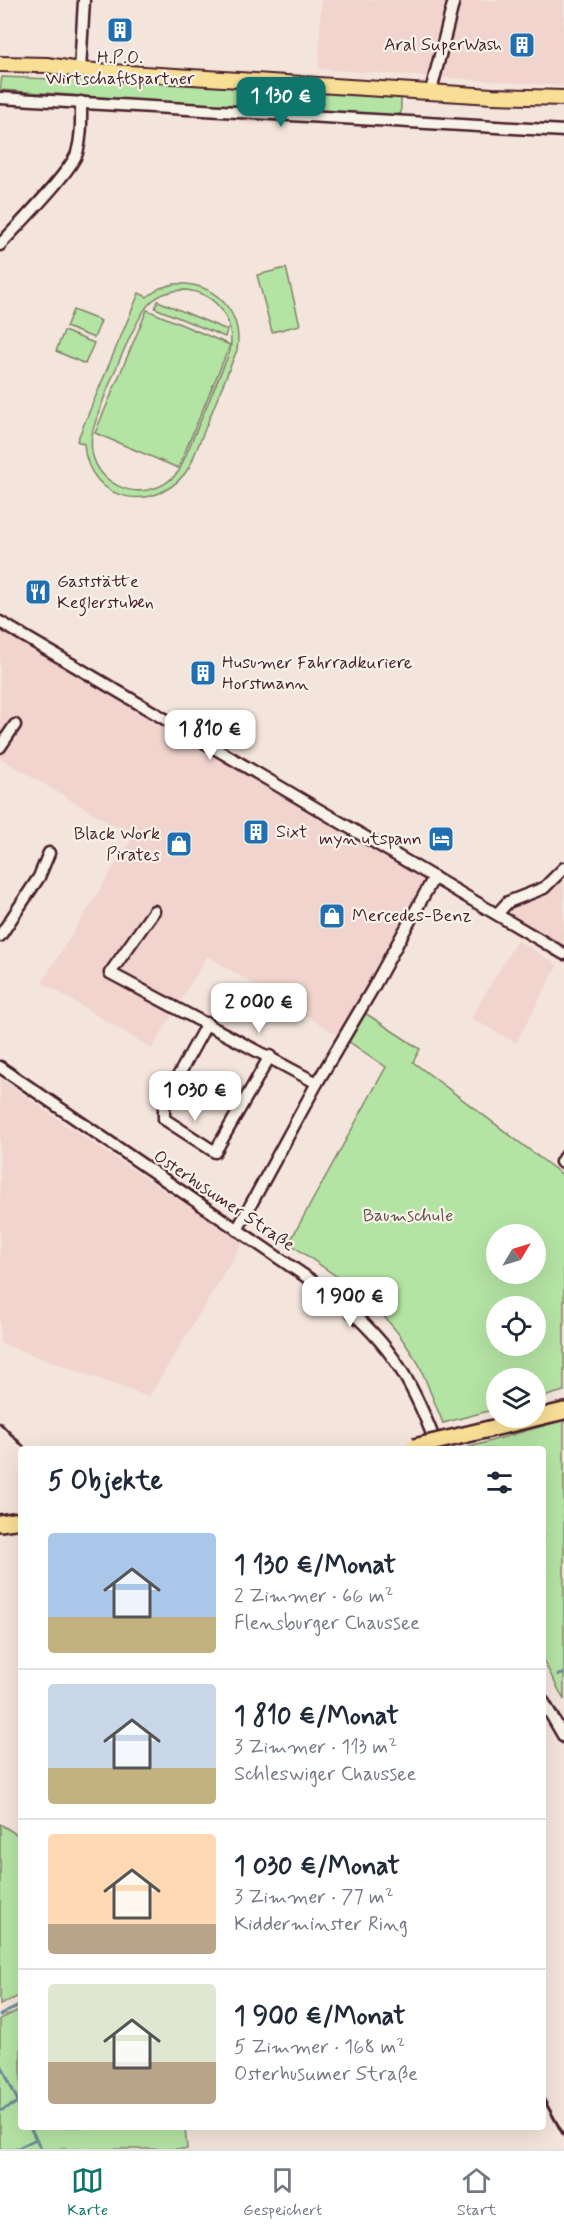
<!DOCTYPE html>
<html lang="de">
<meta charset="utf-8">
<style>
body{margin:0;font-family:Mynerve,sans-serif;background:#f2f2f3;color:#1f2937;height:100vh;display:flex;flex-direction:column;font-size:22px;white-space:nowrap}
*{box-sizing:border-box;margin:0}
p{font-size:20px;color:#747a83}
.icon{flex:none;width:33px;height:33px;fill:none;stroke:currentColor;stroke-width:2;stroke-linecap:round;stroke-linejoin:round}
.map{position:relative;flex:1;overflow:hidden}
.side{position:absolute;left:18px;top:1446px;width:528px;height:684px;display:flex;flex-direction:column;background:#fff;border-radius:6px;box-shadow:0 6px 24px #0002}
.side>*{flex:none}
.needle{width:39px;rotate:52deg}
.fabs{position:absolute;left:486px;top:1224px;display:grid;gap:12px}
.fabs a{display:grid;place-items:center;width:60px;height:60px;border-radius:50%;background:#fff;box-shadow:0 6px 24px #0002;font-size:30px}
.price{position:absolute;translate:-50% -51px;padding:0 14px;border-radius:12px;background:#fff;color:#222;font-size:20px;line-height:39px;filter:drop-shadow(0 2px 3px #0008)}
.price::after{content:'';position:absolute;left:50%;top:36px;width:18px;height:14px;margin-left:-9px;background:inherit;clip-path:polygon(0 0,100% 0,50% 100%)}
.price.on{background:#0f766e;color:#fff}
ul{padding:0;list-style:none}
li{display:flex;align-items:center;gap:18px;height:150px;padding:0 30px}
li+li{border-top:2px solid #e0e1e3}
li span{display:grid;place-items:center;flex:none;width:168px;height:120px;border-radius:6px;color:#555}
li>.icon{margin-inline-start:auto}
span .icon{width:72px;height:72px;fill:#fffc;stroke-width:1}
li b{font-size:26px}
h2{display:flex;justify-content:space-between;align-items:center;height:72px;padding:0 30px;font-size:26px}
.menu{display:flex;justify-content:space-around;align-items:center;height:84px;border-top:2px solid #e0e1e3;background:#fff;font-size:16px;color:#747a83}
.menu a{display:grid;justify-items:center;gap:3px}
.menu .on{color:#0f766e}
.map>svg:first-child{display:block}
.built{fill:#f0d4cd}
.green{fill:#b4e4a4;stroke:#7f8268;stroke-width:1.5;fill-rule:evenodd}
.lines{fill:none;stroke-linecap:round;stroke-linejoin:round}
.stream{stroke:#6c8b95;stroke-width:3}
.minor-casing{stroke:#4a1f2b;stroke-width:15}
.major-casing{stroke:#4a1f2b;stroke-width:18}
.highway-casing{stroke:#4a1f2b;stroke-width:20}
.minor{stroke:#f7f3e8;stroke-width:10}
.major{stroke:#f9df96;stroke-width:14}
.highway{stroke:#f9df96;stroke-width:15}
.rail{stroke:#4a1f2b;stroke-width:3}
.highway-bridge-casing{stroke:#4a1f2b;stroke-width:20;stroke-linecap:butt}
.highway-bridge{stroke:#f9df96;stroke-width:15}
.labels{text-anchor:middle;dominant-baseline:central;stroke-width:4.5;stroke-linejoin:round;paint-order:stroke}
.poi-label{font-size:18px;fill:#4a1f2b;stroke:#f7f3e8;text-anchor:start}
.street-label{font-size:18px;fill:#4a1f2b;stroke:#f7f3e8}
.park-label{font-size:18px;fill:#645049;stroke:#f7f3e8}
</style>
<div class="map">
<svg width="564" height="2149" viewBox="0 0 564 2149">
<rect width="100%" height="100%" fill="#f4e5dc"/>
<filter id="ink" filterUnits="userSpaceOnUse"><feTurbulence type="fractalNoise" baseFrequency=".0167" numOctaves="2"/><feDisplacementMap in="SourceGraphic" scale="12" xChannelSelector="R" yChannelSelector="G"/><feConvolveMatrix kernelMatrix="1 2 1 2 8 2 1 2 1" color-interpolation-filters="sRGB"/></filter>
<g filter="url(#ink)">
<g class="built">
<path d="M321,0H564V86L319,69Z"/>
<path d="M0,628L431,878L341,1037L207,956L152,1049L42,982L133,837L0,758Z"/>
<path d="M564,874V946L504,912L510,905L546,892Z"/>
<path d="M517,940L558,965L516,1043L471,1018Z"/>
<path d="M0,1078L73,1130L243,1242L149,1397L0,1343Z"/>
</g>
<g class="green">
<path d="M2,77L401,93V113L392,118L0,90Z"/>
<path d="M286,268L300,325L272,332L257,275Z"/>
<path d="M174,284C213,280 244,312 237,350L190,466C160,516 88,505 84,444L77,441L139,293L147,297L160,288ZM186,290C218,294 235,320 230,351L179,471C145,513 80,483 93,430C100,406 135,316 151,302C161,293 173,290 186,290Z"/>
<path d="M158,301L227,330L225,337L155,308Z"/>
<path d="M73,310L101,321L94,338L66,327Z"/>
<path d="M147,310L230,345L178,468L95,433Z"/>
<path d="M64,331L94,343L85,364L56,351Z"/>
<path d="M362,1011L420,1049L413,1062L564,1176V1391L536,1399V1378H496V1409L443,1423L419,1364L398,1333L370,1300L289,1243L386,1067L345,1039ZM496,1234H536V1274H496ZM496,1306H536V1346H496Z"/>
<path d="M564,1420V1700L543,1660V1449H463Z"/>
<path d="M0,1824L21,1837V1995L0,2005Z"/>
<path d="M21,2009V2127H185L187,2149H0V2019Z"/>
</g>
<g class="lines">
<g class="stream">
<path d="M558,1675L564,1674"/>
<path d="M0,2015L21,2005"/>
<path d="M0,2062L21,2108"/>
<path d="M0,2111L21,2101"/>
<path d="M30,2127L41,2149"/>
<path d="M16,2149L36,2139"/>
</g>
<g class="minor-casing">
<g id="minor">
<path d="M80,70L84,0"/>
<path d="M431,91L454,0"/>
<path d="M0,98L564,131"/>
<path d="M0,245C17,226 70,173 77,153C82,136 81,119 81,102"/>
<path d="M0,622L564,954"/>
<path d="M0,747L15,725"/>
<path d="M154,911L110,973L317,1083"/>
<path d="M497,914L508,902L544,888L564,868"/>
<path d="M0,936L39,877L49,853"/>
<path d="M207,1023L164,1102V1119L215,1152L270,1056"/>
<path d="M0,1067L324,1289C386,1337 410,1374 437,1447"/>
<path d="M561,1162L564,1157"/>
<path d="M237,1230L317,1083L373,988L434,877"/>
<path d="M543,1701L564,1737"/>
</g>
</g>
<g class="major-casing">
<path id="major" d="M0,64L47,65L80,70L492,96L564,98"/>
</g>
<g class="highway-casing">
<g id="highway">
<path d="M460,1436L564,1411"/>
<path d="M0,1523L21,1520"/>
</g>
</g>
<use href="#minor" class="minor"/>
<use href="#major" class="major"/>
<use href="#highway" class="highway"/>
<g class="rail">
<path d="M0,1423L26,1449"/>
<path d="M543,2098L564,2136"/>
</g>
<g class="highway-bridge-casing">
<path id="highway-bridge" d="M414,1447L460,1436"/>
</g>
<use href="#highway-bridge" class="highway-bridge"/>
</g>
</g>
<defs>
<g id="building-square" transform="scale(1.35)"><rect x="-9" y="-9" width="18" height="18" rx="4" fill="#1f6fb2" stroke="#f7f3e8"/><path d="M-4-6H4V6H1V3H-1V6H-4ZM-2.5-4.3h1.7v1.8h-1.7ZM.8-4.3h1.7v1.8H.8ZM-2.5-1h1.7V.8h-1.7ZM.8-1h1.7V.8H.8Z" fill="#fff"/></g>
<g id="restaurant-square" transform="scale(1.35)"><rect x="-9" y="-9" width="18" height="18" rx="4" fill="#1f6fb2" stroke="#f7f3e8"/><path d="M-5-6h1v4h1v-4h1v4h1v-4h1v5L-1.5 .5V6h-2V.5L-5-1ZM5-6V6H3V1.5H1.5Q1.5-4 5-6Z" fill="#fff"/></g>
<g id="hotel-square" transform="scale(1.35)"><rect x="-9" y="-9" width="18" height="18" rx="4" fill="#1f6fb2" stroke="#f7f3e8"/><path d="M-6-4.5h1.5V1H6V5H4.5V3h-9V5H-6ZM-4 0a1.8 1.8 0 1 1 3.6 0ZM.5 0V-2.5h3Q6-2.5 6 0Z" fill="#fff"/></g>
<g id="shop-square" transform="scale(1.35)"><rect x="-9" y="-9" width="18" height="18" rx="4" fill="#1f6fb2" stroke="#f7f3e8"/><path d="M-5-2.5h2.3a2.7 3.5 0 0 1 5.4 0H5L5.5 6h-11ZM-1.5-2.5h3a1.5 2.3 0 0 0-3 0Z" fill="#fff"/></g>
</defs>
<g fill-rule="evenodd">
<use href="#building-square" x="120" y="30"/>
<use href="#building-square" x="522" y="45"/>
<use href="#restaurant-square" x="38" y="592"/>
<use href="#building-square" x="203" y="673"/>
<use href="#building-square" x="256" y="832"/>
<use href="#hotel-square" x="441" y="839"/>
<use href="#shop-square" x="179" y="844"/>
<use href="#shop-square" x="332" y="916"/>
</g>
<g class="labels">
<g class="poi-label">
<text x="502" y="45" text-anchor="end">Aral SuperWash</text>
<text x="120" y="58" text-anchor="middle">H.P.O.<tspan x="120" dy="21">Wirtschaftspartner</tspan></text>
<text x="57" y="582">Gaststätte<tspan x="57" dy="21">Keglerstuben</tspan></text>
<text x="222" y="663">Husumer Fahrradkuriere<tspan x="222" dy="21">Horstmann</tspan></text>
<text x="276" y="832">Sixt</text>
<text x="160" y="834" text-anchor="end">Black Work<tspan x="160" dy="21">Pirates</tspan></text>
<text x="422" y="839" text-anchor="end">myn utspann</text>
<text x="352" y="916">Mercedes-Benz</text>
</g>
<g class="street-label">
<text transform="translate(224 1201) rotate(34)">Osterhusumer Straße</text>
</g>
<g class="park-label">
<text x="408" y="1216">Baumschule</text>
</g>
</g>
</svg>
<div class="fabs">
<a><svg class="needle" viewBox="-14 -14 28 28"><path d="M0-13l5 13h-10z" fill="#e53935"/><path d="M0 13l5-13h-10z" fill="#747a83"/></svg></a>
<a><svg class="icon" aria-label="locate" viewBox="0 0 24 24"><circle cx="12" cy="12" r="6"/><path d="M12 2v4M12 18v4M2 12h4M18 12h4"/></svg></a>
<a><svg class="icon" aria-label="layers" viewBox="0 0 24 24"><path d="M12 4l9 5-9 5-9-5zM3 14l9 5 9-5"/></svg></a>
</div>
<b class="price on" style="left:281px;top:128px">1 130 €</b>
<b class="price" style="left:210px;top:761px">1 810 €</b>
<b class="price" style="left:259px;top:1034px">2 000 €</b>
<b class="price" style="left:195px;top:1122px">1 030 €</b>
<b class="price" style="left:350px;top:1328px">1 900 €</b>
<section class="side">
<h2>5 Objekte<svg class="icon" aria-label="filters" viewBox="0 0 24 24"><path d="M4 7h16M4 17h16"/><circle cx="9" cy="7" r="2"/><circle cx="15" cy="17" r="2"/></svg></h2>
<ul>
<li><span style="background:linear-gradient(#a9c7e8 70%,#c2b280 0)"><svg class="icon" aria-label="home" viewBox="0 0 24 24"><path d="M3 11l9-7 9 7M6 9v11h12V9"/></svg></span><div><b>1 130 €/Monat</b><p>2 Zimmer · 66 m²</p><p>Flensburger Chaussee</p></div></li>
<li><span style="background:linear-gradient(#c9d6e8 70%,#c2b280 0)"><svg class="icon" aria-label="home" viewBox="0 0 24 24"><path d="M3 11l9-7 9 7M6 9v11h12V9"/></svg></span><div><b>1 810 €/Monat</b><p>3 Zimmer · 113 m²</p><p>Schleswiger Chaussee</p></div></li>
<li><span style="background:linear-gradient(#ffd9b3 75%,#b9a48a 0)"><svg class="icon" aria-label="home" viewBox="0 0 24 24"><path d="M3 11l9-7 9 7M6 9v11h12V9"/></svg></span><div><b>1 030 €/Monat</b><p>3 Zimmer · 77 m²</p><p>Kidderminster Ring</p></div></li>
<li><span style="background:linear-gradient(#dfe7d0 65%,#b9a48a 0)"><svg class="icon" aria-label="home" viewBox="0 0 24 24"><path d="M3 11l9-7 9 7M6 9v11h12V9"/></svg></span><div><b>1 900 €/Monat</b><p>5 Zimmer · 168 m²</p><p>Osterhusumer Straße</p></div></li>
</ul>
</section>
</div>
<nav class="menu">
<a class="on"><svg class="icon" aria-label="map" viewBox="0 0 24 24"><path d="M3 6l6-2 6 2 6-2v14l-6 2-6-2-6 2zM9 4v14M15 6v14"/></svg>Karte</a>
<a><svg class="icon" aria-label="saved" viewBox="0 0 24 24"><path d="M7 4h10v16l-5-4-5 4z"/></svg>Gespeichert</a>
<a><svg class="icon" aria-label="home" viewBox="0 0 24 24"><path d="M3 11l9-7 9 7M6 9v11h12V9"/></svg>Start</a>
</nav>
